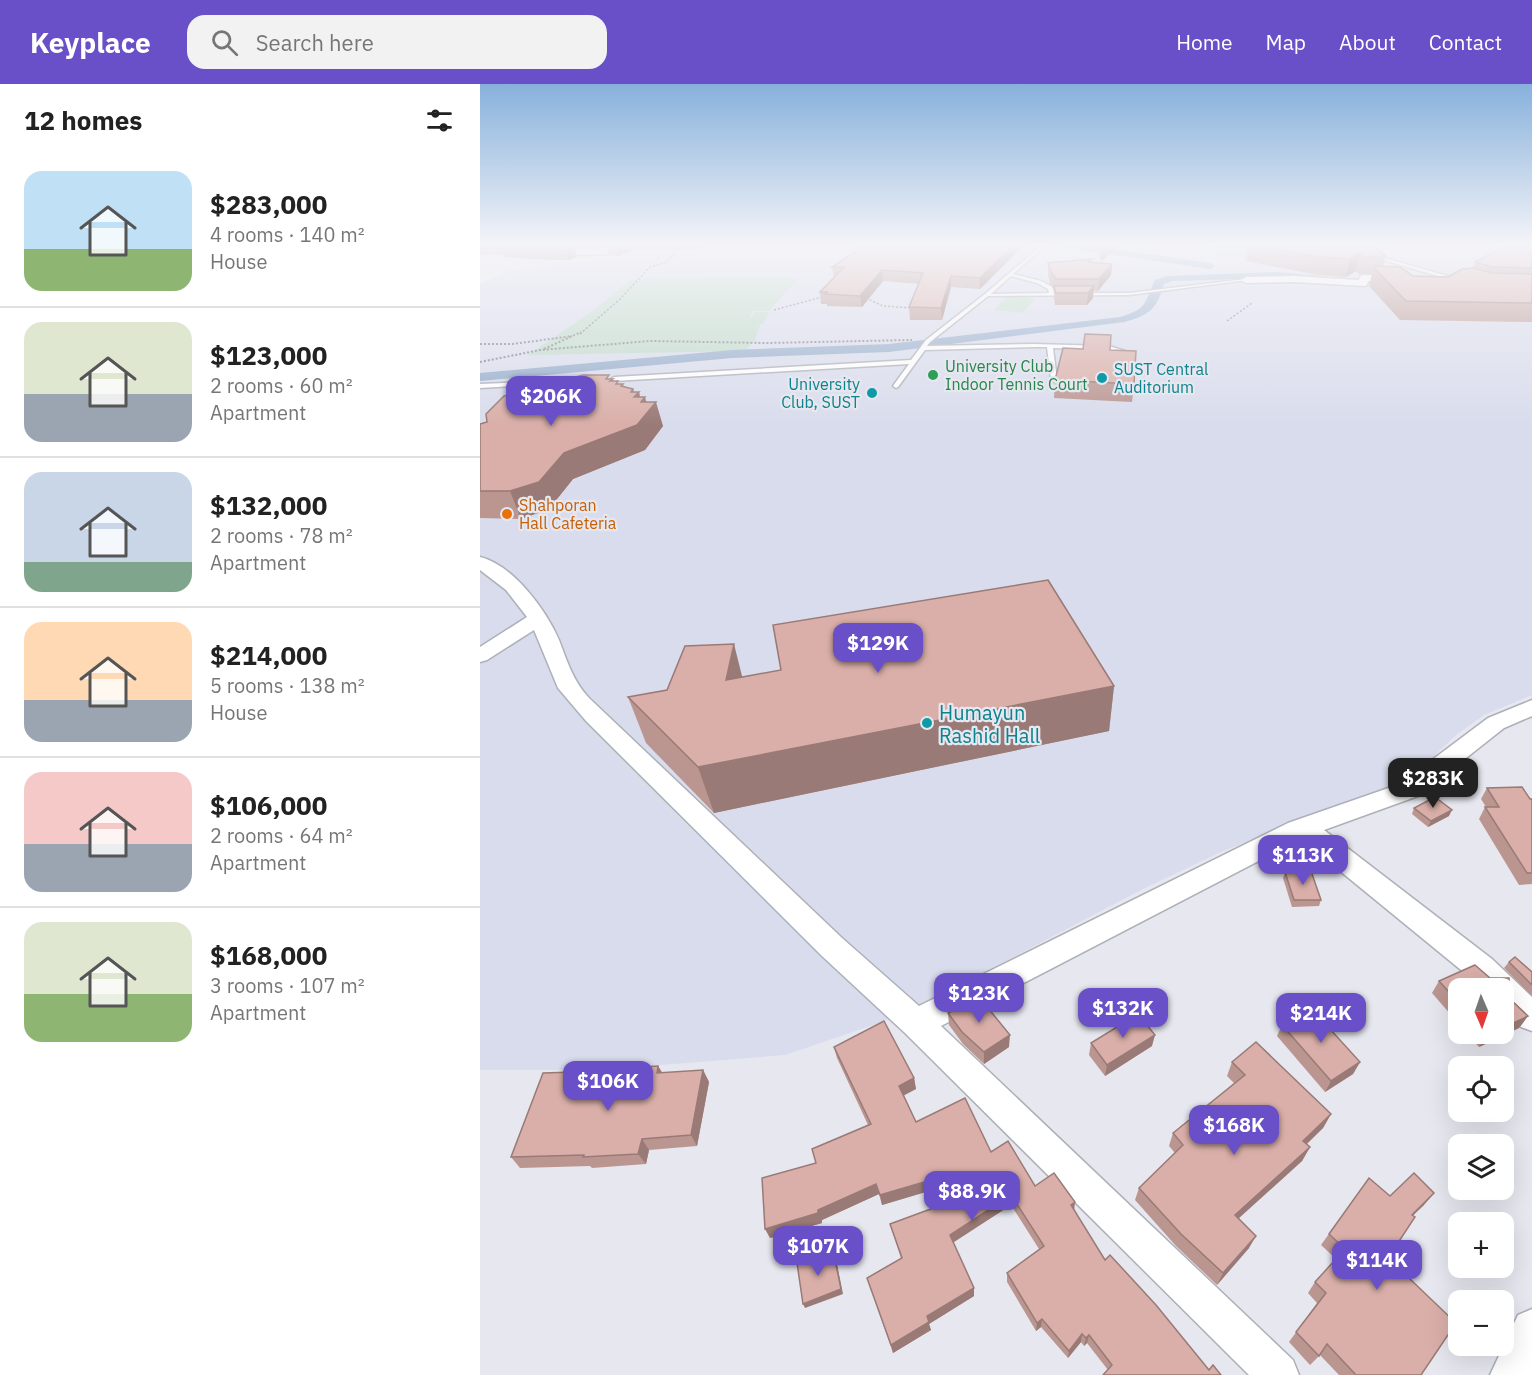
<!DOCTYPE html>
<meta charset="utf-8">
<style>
body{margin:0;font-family:"IBM Plex Sans",sans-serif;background:#f2f2f2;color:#222;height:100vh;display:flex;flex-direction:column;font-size:22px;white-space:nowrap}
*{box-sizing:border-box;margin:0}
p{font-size:20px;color:#767676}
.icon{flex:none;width:33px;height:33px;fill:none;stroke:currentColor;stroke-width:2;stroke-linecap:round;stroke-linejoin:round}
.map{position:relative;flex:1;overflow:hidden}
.details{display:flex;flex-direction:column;background:#fff;width:480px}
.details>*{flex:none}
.needle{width:39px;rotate:178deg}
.controls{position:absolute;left:968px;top:894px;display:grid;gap:12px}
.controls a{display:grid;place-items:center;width:66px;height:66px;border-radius:12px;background:#fff;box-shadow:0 6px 24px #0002;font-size:30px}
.price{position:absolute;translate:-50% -51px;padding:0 14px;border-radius:12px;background:#694fc8;color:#fff;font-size:20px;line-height:39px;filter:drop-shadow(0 2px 3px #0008)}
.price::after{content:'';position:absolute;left:50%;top:36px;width:18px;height:14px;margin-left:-9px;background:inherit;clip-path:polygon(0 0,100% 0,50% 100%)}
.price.current{background:#222;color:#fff}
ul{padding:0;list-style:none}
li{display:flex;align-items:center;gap:18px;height:150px;padding:0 24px}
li+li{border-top:2px solid #e0e0e0}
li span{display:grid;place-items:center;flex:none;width:168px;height:120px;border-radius:18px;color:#555}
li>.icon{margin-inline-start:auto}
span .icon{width:72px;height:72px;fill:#fffc;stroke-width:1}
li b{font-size:26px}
h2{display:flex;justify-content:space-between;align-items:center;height:72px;padding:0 24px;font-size:26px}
header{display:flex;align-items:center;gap:36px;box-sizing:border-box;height:84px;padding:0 30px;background:#694fc8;color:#fff}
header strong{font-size:28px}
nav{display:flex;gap:33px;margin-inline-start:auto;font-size:21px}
.search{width:420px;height:54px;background:#f2f2f2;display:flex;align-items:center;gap:15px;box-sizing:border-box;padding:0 21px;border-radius:18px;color:#767676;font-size:22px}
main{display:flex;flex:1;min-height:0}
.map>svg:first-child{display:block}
.built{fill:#d9dcec}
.green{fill:#bfdac8}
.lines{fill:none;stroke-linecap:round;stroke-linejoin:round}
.canal{fill:#95adcb;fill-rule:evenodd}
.lane-casing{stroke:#aeb0b8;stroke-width:3}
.street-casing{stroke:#aeb0b8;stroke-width:3}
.path-far1{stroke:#828288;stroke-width:1.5;stroke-dasharray:2 2;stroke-linecap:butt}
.path{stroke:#828288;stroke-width:2;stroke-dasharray:2 2;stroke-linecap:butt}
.lane{fill:#fff;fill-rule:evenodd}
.street{fill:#fff;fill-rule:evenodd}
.wall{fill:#bb9691}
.shaded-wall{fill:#997a76}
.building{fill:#daafa9;stroke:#997a76;stroke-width:1.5}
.leisure-dot{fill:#2e9e5b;stroke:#e6e7ef;stroke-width:2}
.culture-dot{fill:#0f9aa8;stroke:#e6e7ef;stroke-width:2}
.food-dot{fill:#e8710a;stroke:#e6e7ef;stroke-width:2}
.labels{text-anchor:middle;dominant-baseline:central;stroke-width:4.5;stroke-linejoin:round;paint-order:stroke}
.far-leisure-label{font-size:16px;fill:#27864d;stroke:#e6e7ef;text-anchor:start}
.far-culture-label{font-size:16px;fill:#0d838f;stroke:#e6e7ef;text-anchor:start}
.far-food-label{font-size:16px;fill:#c56008;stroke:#e6e7ef;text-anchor:start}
.culture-label{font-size:20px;fill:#0d838f;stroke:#e6e7ef;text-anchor:start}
</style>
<header>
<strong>Keyplace</strong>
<div class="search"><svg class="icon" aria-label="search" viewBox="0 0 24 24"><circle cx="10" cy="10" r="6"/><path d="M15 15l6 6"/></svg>Search here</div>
<nav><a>Home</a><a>Map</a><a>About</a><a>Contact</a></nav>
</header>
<main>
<section class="details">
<h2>12 homes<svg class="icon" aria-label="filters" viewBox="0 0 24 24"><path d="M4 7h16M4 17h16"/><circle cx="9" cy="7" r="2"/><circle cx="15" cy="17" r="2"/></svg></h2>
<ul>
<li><span style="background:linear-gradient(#bfe0f5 65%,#8fb573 0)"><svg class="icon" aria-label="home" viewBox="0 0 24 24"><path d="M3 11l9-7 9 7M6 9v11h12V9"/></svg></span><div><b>$283,000</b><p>4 rooms · 140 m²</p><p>House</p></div></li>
<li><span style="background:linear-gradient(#dfe7d0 60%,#9aa5b1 0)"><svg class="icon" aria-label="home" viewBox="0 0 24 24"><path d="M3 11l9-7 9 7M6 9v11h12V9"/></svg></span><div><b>$123,000</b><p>2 rooms · 60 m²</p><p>Apartment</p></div></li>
<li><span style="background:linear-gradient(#c9d6e8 75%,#7fa58c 0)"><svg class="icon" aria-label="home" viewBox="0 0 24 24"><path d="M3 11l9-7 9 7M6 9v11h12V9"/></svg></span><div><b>$132,000</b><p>2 rooms · 78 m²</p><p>Apartment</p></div></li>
<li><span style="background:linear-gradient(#ffd9b3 65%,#9aa5b1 0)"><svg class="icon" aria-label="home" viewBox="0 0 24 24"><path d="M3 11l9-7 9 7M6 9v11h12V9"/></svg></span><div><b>$214,000</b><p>5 rooms · 138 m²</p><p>House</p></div></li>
<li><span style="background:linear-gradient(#f6c9c9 60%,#9aa5b1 0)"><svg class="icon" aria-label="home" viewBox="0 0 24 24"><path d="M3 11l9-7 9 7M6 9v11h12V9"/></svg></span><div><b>$106,000</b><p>2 rooms · 64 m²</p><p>Apartment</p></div></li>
<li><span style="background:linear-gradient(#dfe7d0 60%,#8fb573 0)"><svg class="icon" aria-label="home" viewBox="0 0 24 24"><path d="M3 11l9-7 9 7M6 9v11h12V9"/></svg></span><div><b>$168,000</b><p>3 rooms · 107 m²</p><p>Apartment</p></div></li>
</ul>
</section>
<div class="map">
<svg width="1052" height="1291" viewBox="0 0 1052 1291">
<rect width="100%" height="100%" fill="#e6e7ef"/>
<path class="built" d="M183,160H1052V611L1004,631L976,651L930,695L743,767L663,805L449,917L399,939L305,971L119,986H0V200L29,186L54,187L79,178H122Z"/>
<g class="green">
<path d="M731,160H775L780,174L733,172Z"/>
<path d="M297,193L318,195L289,227H273L266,241L275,228H289L283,240L276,241H280L275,255L265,267L48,271L114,226L149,197L156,195Z"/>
<path d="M527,212L555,214L543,229L514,226Z"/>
</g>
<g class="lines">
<g class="canal">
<path d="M577,160H600L730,179L735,182L730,185L581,163Z"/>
<path d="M797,188L840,192L845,195L840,198L797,194L692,197L684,200C677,225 668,232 644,238L409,268L252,274L0,297V289L252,266L409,260L640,233C668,225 664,219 675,196L687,192Z"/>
</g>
<g class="lane-casing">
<g id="lane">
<path d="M563,160H567L533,190L561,197L572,203L574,209H649L766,195L768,196L649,211L508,212L450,258L447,262L554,260L629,262L645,267L647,273L644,275L641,273L640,268L629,266L573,264L577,296L574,298L571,296L567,263H554L445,266L418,303L416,304L413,302L429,280L134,297L131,295L134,293L431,276L446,256L505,210ZM531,192L557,199L568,205L569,209L511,210Z"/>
<path d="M894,171L982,196V197L978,198L893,173Z"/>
<path d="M92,296L93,297L90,299L0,304V300Z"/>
</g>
</g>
<g class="street-casing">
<g id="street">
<path d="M128,160H136L127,170L98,171L65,168L61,165L65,162L98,165L124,164Z"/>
<path d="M883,191L922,192L927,195L922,198L888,197L887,201L884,202L814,198L766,199L761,196L766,193L814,192L879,196L880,192Z"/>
<path d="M0,473C33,481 66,526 79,556C87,577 93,597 109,614L362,854L439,922L808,739L920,700L1008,634L1052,616V632L1024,644L938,712L844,746L1012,875L1052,913V947L1041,943L1023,925V904H1003L821,755L461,942L813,1276L819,1291H769L425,949L342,872L106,637L78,604L54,546L7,576L0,578V563L47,533L26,506L0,486Z"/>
<path d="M1052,1225V1291H1010L1038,1231Z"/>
</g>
</g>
<g class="path-far1">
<path d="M386,214L403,222L433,224"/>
<path d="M294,226L342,213"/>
<path d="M747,237L772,219"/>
<path d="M100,250L140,215L170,183L187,178L195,170"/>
</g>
<g class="path">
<path d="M0,260H33L92,252"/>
<path d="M64,265L101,248"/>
<path d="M0,278L60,266L170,257L287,259L432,256"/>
</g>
<use href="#lane" class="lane"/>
<use href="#street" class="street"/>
</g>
<g class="wall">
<path d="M0,160H72L94,163L97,173L88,176H70L23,173L22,170L0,171Z"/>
<path d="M75,160H125L123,162L98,163Z"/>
<path d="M127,160H228L222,166H153L138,172L129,171L126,161Z"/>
<path d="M545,160L500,205L471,203L462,236H430L429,223L439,200L403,197L382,223L347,222V220H341L340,208L354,194L352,183Z"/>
<path d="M615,160H642L621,177Z"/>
<path d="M768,160H890L906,172L903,182L933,192L968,193L993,184L995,178L1052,160V238L920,236L889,202L892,190H879L876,187L866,193L838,191L766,177Z"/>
<path d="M612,178L632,180L631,191L618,207H613V214L607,221H575L574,214V205L570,200L568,190V179Z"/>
<path d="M630,266L654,300L652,318L574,314L575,296Z"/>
<path d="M130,295L139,300H143L144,303L153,305L154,308H159L160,313L166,318L183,342L165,366L93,395L69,425L41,435L0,434V340Z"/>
<path d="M263,593L634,602L629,647L234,729L166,659L148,613Z"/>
<path d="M1007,704L1052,715V800L1039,801L999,735L1005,723H1006L1001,715Z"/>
<path d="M934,724L969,732L948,743L932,730Z"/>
<path d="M805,788L841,816L839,822L812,823L803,794Z"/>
<path d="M1029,878L1052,888V912L1024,884Z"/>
<path d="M959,897L1030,915L1048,932L1039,944L999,963L987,950H1023L978,904V939L952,909Z"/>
<path d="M468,929L529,963L504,980L483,960L469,941Z"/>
<path d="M802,941L880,978L873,990L845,1008L797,952Z"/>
<path d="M611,959L672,962L625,992L609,971Z"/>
<path d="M354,963L434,994L436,1005L423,1011L436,1038L511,1068L555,1102L594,1126L625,1176L729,1286L741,1291L628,1286L607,1259L604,1262L601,1258L588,1274L561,1243L556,1247L527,1198V1189L559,1165L531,1121L473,1158L494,1212L449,1240L451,1246L413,1269L387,1194L421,1174L410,1140L465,1119L459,1104L402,1121L399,1110L342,1136V1139L290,1154L336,1079L388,1041L357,974Z"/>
<path d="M752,978L851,1030L843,1044L827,1060L830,1063L822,1077L759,1134L769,1164L737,1201L696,1162L655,1116L659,1104L695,1069L689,1062L693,1049L754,999L747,992Z"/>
<path d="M178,982L182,989L223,986L229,998L217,1062L169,1066L166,1080L112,1084L110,1082L40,1084L31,1073L128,987Z"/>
<path d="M889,1094L910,1112L944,1121L933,1131L908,1174L941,1291H859L840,1271L830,1281L809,1258L837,1219L828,1209L835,1198L856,1175L841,1161Z"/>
</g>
<g class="shaded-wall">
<path d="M140,160H151L153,166L138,172L136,162Z"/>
<path d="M221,160H228L222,166Z"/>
<path d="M534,160H545L500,205V194Z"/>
<path d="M626,160H642L621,177L622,163Z"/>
<path d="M94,163L97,173L88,176L85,166Z"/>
<path d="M880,169L876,187L866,193L870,175Z"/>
<path d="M632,180L631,191L618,207L619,195Z"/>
<path d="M402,186L403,197L382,223L380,212Z"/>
<path d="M471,192V203L462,236L461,224Z"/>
<path d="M614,202L613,214L607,221L608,209Z"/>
<path d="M153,305L155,312L159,308L161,318L165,313L169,327L176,318L183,342L165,366L93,395L69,425L41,435L30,407L151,308Z"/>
<path d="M254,560L265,604L246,596Z"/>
<path d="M634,602L629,647L234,729L218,683Z"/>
<path d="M972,726L969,732L948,743L951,737Z"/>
<path d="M1048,932L1039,944L999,963L1008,951L1012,950H1023V944Z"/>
<path d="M530,951L529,963L504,980V968Z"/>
<path d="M675,951L672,962L625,992L627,981Z"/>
<path d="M880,978L873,990L845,1008L851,997Z"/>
<path d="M178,982L185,993L177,989Z"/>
<path d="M223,986L229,998L217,1062L211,1051Z"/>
<path d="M434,994L436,1005L421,1013L419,1002Z"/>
<path d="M851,1030L843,1044L816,1070L823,1057Z"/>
<path d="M162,1055L169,1066L166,1080L158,1070Z"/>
<path d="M830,1063L822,1077L749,1143L755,1131Z"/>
<path d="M458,1094L459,1104L402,1121L400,1111Z"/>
<path d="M396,1100L399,1110L342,1136V1139L290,1154L285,1145L338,1126Z"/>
<path d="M954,1109L944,1121L922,1142L932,1131Z"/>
<path d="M531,1111V1121L471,1160L470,1151Z"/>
<path d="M595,1118L594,1128L591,1121Z"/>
<path d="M776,1152L769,1164L737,1201L743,1189Z"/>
<path d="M353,1166L355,1170L363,1210L325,1224L323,1220Z"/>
<path d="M494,1204V1212L449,1240L451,1246L413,1269L411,1261L447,1232Z"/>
<path d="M562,1235L561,1243L556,1247L557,1239Z"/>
<path d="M602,1250L601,1258L588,1274L589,1267Z"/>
<path d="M609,1251L607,1259L604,1262L606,1254Z"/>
</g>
<g class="building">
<path d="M25,160H72L94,163L85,166L20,163Z"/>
<path d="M127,160H140L136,162L126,161Z"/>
<path d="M387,160H534L500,194L471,192L461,224L429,223L443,189L402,186L380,212L345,210L347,208H340L364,183H352Z"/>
<path d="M769,160H890L906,172L883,173L880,169L870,175L841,173Z"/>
<path d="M1030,160H1052V184L1012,183L995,178Z"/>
<path d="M612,175L608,178L632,180L619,195H576L571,188L568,179Z"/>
<path d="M894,182L920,183L933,192L968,193L982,185L993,184L1012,189L1052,190V219L926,217L894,184Z"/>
<path d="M574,202H614L608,209H576Z"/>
<path d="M605,250L631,251L630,266L656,267L654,300L575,296L583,264L603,265Z"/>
<path d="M103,291H129L126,295H133L130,297H138L136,300H143L141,302L153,305L151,308H159L154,313H165L161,318H176L157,341L84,369L59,398L30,407H0V340L7,338L6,330L24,312Z"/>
<path d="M568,496L634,602L218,683L148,613L187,606L205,562L254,560L246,596L301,586L293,541Z"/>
<path d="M1042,703L1050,715H1052V789H1047L1005,723H1019L1007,704Z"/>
<path d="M955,713L972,726L951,737L934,724Z"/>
<path d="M831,787L841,816H814L805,788Z"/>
<path d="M1035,873L1052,888V901L1029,878Z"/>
<path d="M995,881L1010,894H1029L1030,915L1048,932L1023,944V904H978V918L959,897Z"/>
<path d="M499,913L530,951L504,968L482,948L468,929Z"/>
<path d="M830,923L880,978L851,997L802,941Z"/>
<path d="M658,930L675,951L627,981L611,959Z"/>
<path d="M404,937L434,994L419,1002L436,1038L485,1014L511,1068L528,1057L555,1102L574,1089L595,1118L591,1121L625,1176L630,1171L676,1221L729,1286L733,1281L741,1291H623L632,1281L609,1251L606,1254L602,1250L589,1267L562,1235L557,1239L527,1189L564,1162L531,1111L470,1151L494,1204L447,1232L449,1238L411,1261L387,1194L422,1174L410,1140L467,1119L458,1094L400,1111L396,1100L338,1126V1129L285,1145L282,1094L336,1079L332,1065L391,1040L354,963Z"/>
<path d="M776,958L851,1030L823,1057L830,1063L755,1131L776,1152L743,1189L701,1150L659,1104L703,1061L693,1049L765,991L752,978Z"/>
<path d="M178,982L177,989L223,986L211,1051L162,1055L158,1070L103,1073L104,1071L31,1073L63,989L128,987V985Z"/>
<path d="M934,1089L954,1109L932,1131L935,1133L908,1174L976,1239L941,1291H876L847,1260L839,1272L816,1248L846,1209L835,1198L865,1165L849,1150L889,1094L910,1112Z"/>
<path d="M353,1166L361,1205L323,1220L317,1179Z"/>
</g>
<linearGradient id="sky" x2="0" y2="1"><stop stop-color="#87b1dc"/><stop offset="0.47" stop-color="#f4f4f8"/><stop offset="1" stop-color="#f4f4f8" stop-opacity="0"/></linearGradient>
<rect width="1052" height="341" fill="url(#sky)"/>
<circle class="leisure-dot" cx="453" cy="291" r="6"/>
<g class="culture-dot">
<circle cx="622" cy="294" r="6"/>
<circle cx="392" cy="309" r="6"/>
<circle cx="447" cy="639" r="6"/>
</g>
<circle class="food-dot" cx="27" cy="430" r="6"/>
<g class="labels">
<g class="far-leisure-label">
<text x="465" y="282">University Club<tspan x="465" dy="18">Indoor Tennis Court</tspan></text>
</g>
<g class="far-culture-label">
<text x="634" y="285">SUST Central<tspan x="634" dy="18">Auditorium</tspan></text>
<text x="380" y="300" text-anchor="end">University<tspan x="380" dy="18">Club, SUST</tspan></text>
</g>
<g class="far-food-label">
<text x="39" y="421">Shahporan<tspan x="39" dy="18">Hall Cafeteria</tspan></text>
</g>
<g class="culture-label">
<text x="459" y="628">Humayun<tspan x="459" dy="23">Rashid Hall</tspan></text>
</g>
</g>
</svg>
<div class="controls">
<a><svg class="needle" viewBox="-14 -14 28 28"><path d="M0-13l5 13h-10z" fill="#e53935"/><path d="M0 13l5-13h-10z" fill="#767676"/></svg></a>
<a><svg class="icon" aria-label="locate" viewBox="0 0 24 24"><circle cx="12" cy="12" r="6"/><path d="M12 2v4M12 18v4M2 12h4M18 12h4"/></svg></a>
<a><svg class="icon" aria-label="layers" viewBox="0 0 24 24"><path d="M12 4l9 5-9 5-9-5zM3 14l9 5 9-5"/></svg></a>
<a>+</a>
<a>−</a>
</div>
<b class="price" style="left:71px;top:343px">$206K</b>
<b class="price" style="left:398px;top:590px">$129K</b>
<b class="price current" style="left:953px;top:725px">$283K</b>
<b class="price" style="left:823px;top:802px">$113K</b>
<b class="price" style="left:499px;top:940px">$123K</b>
<b class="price" style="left:643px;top:955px">$132K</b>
<b class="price" style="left:841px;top:960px">$214K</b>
<b class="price" style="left:128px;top:1028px">$106K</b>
<b class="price" style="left:754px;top:1072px">$168K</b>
<b class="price" style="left:492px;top:1138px">$88.9K</b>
<b class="price" style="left:338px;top:1193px">$107K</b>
<b class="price" style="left:897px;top:1207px">$114K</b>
</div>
</main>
